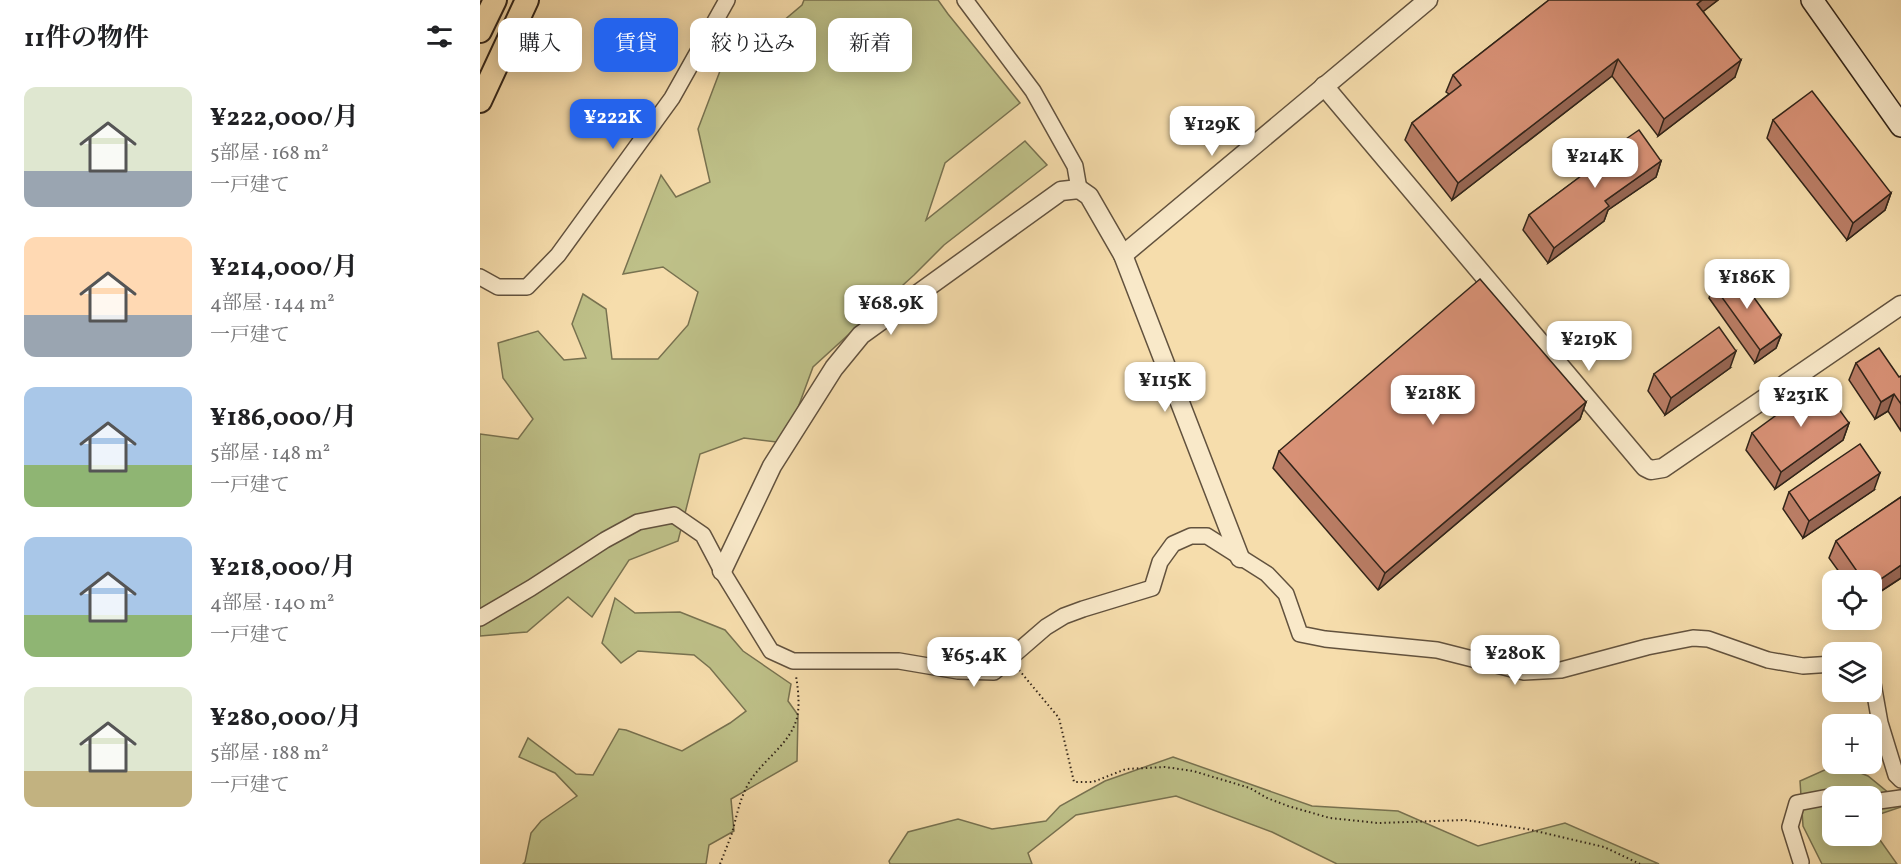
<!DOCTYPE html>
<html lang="ja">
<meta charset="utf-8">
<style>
body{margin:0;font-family:Vollkorn,"Noto Serif JP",serif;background:#f2f2f2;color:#202124;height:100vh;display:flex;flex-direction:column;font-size:22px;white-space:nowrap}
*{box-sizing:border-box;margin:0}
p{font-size:20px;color:#757577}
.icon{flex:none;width:33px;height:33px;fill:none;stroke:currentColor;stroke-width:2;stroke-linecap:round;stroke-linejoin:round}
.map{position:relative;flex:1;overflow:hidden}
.panel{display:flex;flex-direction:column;background:#fff;width:480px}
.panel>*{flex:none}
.top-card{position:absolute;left:18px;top:18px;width:570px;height:54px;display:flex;gap:12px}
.controls{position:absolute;left:1342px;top:570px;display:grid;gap:12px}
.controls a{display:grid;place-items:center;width:60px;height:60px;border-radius:12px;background:#fff;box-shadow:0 3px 15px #0003;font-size:30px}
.price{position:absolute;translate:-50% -51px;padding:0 14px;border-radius:12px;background:#fff;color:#222;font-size:20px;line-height:39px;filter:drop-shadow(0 2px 3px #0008)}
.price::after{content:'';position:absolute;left:50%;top:36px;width:18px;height:14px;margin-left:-9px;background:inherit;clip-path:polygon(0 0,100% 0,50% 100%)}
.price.active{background:#2563eb;color:#fff}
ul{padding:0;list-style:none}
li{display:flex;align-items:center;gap:18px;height:150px;padding:0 24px}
li span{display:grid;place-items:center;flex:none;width:168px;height:120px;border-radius:12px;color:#555}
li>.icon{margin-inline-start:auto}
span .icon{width:72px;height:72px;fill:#fffc;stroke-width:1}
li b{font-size:26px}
h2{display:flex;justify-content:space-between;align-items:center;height:72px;padding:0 24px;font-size:26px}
.pill{padding:0 21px;border-radius:12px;background:#fff;box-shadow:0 3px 15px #0003;font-size:21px;line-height:54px}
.pill.active{background:#2563eb;color:#fff}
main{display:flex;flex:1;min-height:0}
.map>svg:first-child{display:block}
.green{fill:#bec088;stroke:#787250;stroke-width:1.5;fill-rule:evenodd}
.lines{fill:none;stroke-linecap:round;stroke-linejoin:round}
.minor-casing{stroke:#62523e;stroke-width:18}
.tertiary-casing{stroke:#62523e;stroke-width:21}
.secondary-casing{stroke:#312419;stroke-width:24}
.primary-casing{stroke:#312419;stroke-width:26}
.path{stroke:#312419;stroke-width:2;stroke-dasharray:1.5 3;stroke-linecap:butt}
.minor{stroke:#f9e9c9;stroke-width:15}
.tertiary{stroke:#f9e9c9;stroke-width:18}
.secondary{stroke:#f9e9c9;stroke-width:21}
.primary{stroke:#f6ddac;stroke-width:22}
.wall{fill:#ba7d65;stroke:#312419;stroke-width:1.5}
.shaded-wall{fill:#976653;stroke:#312419;stroke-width:1.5}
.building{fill:#d89176;stroke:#312419;stroke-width:1.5}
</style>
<main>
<section class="panel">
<h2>11件の物件<svg class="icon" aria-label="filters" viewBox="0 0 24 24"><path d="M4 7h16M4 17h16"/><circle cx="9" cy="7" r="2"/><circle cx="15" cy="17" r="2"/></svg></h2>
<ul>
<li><span style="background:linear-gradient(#dfe7d0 70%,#9aa5b1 0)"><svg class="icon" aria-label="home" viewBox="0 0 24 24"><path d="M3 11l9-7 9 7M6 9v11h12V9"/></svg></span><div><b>¥222,000/月</b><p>5部屋 · 168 m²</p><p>一戸建て</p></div></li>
<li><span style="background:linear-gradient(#ffd9b3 65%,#9aa5b1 0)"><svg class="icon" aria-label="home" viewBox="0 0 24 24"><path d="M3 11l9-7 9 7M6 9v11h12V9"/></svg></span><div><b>¥214,000/月</b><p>4部屋 · 144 m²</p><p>一戸建て</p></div></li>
<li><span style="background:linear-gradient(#a9c7e8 65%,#8fb573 0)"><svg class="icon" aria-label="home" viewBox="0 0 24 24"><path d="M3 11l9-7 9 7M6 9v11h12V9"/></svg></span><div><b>¥186,000/月</b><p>5部屋 · 148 m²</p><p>一戸建て</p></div></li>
<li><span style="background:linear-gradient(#a9c7e8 65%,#8fb573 0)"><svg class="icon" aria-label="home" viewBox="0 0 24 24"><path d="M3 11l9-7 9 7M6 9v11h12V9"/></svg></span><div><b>¥218,000/月</b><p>4部屋 · 140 m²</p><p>一戸建て</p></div></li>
<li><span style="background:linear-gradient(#dfe7d0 70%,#c2b280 0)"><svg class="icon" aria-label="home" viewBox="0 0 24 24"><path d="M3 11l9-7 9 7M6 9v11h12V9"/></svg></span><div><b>¥280,000/月</b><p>5部屋 · 188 m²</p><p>一戸建て</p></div></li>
</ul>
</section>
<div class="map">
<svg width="1421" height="864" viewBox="0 0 1421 864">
<rect width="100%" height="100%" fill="#f6ddac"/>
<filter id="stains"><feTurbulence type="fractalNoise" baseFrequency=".00333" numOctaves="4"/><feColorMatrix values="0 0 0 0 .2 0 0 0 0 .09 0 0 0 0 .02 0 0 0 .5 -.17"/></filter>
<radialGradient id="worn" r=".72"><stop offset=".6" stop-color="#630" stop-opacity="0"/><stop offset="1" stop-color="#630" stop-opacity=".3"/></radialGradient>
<g class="green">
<path d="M324,0H458L468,14L540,103L465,163L446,220L545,141L567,165L464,245L434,275L333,367L305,443L264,438L220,454L198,541L149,560L112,617L88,597L47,632L0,636V434L38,439L53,419L23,378L18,343L58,331L84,360L106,358L92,324L103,294L126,309L132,359H178L208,325L218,292L183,267L143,274L181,175L196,197L230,182L218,129L254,34L290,32L322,5Z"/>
<path d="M135,598L155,613L200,612L245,630L263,651L311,684L308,701L318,715L317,761L251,799L254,831L229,845L226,864H43L45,862L51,833L61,821L97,796L75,773L39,757L48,738L96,774L113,775L139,729L146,730L202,751L250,723L266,711L230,668L214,655L158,651L141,663L122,643Z"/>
<path d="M693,757L832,806L918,811L998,846L1085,823L1179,864H857L792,832L696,796L596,815L548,853L552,864H410L409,861L428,832L478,819L512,829L566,821L580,806L625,781Z"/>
<path d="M1358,764L1388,776L1421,803V807L1394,816L1395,833L1417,864H1342L1323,826L1320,781ZM1353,796H1392V836H1353Z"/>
</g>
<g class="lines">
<g class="minor-casing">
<g id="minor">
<path d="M485,0L553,91L595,166L599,189"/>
<path d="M0,277L18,287H47L78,255L192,98L247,0"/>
<path d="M0,618L51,588L125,540L158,522L194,515L223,535L242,571L291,651L313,661H419L478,671L514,672L566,627L584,616L603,609L672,588L680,562L693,544L711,536H727L787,574L806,594L820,634L845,639L957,650L1044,672L1081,670L1167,647L1213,638L1228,639L1288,660L1323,666L1353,664"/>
<path d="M1392,678L1400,723L1416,775L1421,780"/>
<path d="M1392,802L1421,798"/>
<path d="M1321,862L1310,827L1317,803L1354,796"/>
</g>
</g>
<g class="tertiary-casing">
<g id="tertiary">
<path d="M844,86L1165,467L1171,470L1183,468L1421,305"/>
<path d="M643,255L948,0"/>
<path d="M242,571L292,466L354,368L381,335L581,191L599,189L609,196L643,255L760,558"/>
</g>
</g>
<g class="secondary-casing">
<path id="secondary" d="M1332,0L1421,126"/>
</g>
<g class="primary-casing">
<g id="primary">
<path d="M0,31L15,0"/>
<path d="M0,101L47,0"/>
</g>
</g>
<g class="path">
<path d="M539,670L579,718L594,782H613L646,769L685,767L713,771L770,788L787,798L808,806L850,818L898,823L985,820L1047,829L1124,847L1160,864"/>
<path d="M240,864C244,854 248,844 252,833C257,815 260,797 270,781C284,759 310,744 317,718C320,704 318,689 316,676"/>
</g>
<use href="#minor" class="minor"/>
<use href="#tertiary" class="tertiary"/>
<use href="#secondary" class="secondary"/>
<use href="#primary" class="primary"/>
</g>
<g class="wall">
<path d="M1069,0H1238L1223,11L1255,77L1178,136L1132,76L972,200L925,140L932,123L969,94L966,92L973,75Z"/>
<path d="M1293,120L1411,193L1405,210L1367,240L1287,138Z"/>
<path d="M1114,161H1181L1176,177L1128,210L1124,221L1068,263L1043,230L1049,215L1112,168Z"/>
<path d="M1233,285L1301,335L1296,348L1275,363L1229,298Z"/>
<path d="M1376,363L1419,377L1421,376V431L1408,411L1395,419L1369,380Z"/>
<path d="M1250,368L1185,415L1168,391L1174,374Z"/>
<path d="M1106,402L1100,419L898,590L793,468L799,451Z"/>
<path d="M1369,423L1363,440L1295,489L1266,450L1272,433Z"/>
<path d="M1394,490L1323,538L1303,509L1309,492Z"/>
<path d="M1421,497V578L1392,597V580H1365L1349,558L1356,541Z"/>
</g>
<g class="shaded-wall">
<path d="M1222,0H1238L1211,21L1217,4Z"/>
<path d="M1138,59L1132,76L972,200L978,183Z"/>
<path d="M1261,60L1255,77L1178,136L1184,119Z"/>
<path d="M1181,161L1176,177L1128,210L1124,221L1068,263L1074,248L1125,201Z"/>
<path d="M1411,193L1405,210L1367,240L1373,223Z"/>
<path d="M1301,335L1296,348L1275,363L1280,350Z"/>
<path d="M1256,351L1250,368L1185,415L1191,398Z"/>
<path d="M1414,394L1408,411L1395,419L1401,402Z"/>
<path d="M1106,402L1100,419L898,590L905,573Z"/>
<path d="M1369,423L1363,440L1295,489L1301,472Z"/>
<path d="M1400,473L1394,490L1323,538L1329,521Z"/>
<path d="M1421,565V578L1392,597V585Z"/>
</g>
<g class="building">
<path d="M1069,0H1222L1217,4L1261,60L1184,119L1138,59L978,183L932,123L981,85L973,75Z"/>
<path d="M1332,91L1411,193L1373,223L1293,120Z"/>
<path d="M1159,130L1181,161L1125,201L1129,206L1074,248L1049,215L1117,164L1114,161Z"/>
<path d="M1254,270L1301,335L1280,350L1233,285Z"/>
<path d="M1000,279L1106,402L905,573L799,451Z"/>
<path d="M1239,327L1256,351L1191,398L1174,374Z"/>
<path d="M1399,348L1419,377L1421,376V404L1414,394L1401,402L1376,363Z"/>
<path d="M1340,383L1369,423L1301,472L1272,433Z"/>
<path d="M1380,444L1400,473L1329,521L1309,492Z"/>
<path d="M1421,497V565L1392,585V580H1383L1356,541Z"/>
</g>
<rect width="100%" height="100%" filter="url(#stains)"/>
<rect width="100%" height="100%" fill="url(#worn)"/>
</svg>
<div class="controls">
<a><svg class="icon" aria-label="locate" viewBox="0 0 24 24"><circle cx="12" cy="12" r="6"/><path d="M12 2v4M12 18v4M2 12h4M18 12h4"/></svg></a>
<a><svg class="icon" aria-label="layers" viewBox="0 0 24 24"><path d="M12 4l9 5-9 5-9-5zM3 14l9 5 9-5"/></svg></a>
<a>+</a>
<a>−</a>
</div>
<b class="price active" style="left:133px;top:150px">¥222K</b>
<b class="price" style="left:732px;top:157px">¥129K</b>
<b class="price" style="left:1115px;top:189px">¥214K</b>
<b class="price" style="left:1267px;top:310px">¥186K</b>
<b class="price" style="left:411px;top:336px">¥68.9K</b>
<b class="price" style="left:1109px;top:372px">¥219K</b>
<b class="price" style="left:685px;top:413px">¥115K</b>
<b class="price" style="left:953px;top:426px">¥218K</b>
<b class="price" style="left:1321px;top:428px">¥231K</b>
<b class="price" style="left:1035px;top:686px">¥280K</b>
<b class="price" style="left:494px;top:688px">¥65.4K</b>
<div class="top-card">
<a class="pill">購入</a>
<a class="pill active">賃貸</a>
<a class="pill">絞り込み</a>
<a class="pill">新着</a>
</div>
</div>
</main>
